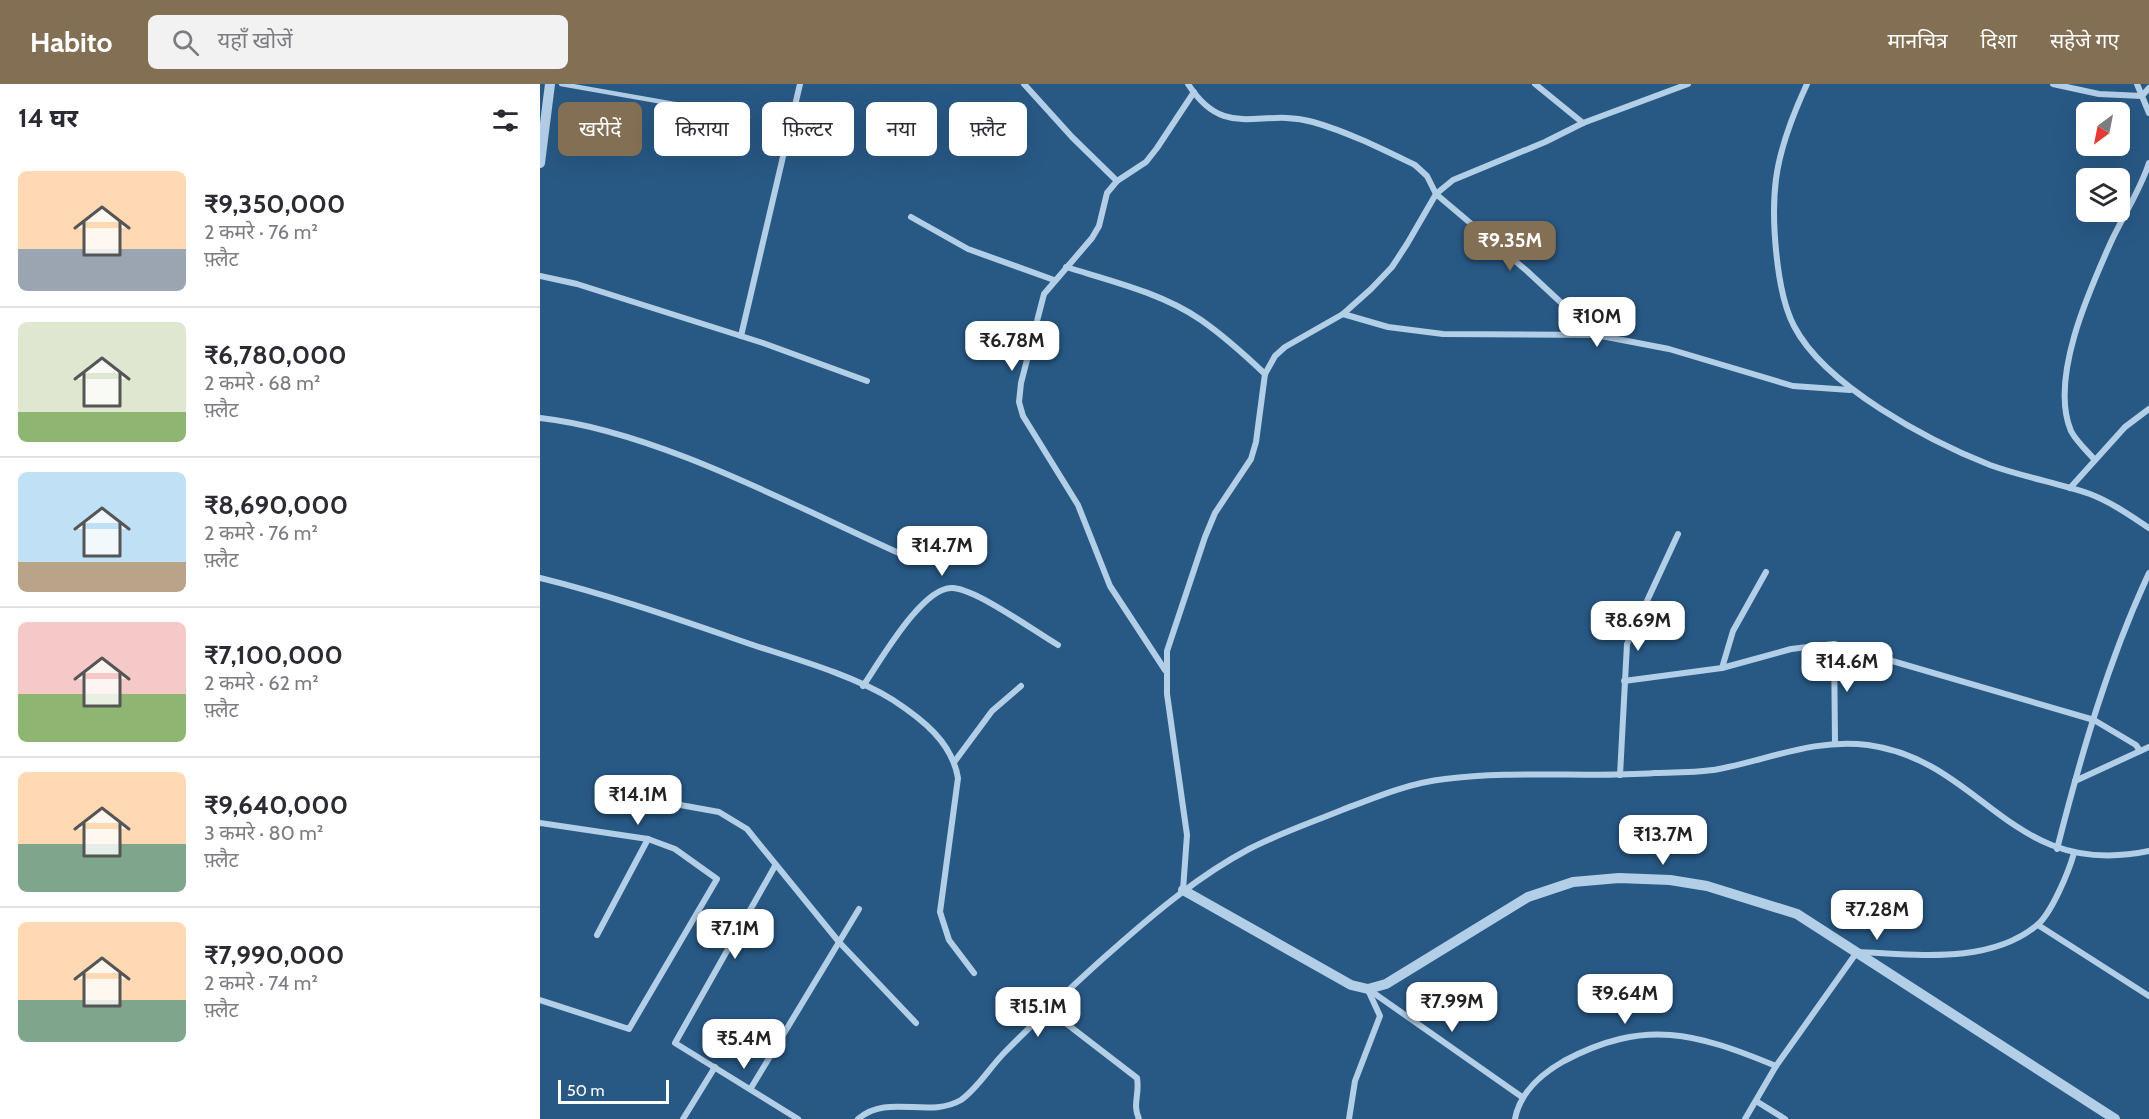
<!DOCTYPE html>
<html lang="hi">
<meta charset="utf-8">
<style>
body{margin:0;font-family:Cabin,"Noto Sans Devanagari",sans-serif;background:#f2f2f3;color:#2b2b33;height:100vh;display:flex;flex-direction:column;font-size:22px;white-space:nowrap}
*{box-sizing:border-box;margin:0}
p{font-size:20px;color:#7c7c81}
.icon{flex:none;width:33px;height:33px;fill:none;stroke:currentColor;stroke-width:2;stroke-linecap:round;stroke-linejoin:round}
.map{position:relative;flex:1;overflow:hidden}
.drawer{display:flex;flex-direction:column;background:#fff;width:540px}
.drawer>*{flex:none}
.guide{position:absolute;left:18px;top:18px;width:570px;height:54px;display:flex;gap:12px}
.needle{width:39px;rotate:212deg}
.controls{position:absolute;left:1536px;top:18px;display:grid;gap:12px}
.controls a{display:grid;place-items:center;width:54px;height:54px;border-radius:9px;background:#fff;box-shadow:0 6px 24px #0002;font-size:30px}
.scale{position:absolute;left:18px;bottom:15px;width:111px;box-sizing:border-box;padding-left:6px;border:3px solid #fff;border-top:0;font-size:16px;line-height:21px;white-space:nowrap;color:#fff;-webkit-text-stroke:4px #285985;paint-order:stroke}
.price{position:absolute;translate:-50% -51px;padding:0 14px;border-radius:12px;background:#fff;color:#222;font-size:20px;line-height:39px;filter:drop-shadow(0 2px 3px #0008)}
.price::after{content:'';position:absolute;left:50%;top:36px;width:18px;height:14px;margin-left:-9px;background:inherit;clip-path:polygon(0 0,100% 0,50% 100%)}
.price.on{background:#836f53;color:#fff}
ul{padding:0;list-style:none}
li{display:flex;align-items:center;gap:18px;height:150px;padding:0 18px}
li+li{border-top:2px solid #e1e1e2}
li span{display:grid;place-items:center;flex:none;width:168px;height:120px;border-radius:9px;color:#555}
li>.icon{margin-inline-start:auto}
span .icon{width:72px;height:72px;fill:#fffc;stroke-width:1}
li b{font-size:26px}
h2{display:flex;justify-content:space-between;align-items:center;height:72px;padding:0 18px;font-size:26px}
.chip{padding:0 21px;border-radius:9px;background:#fff;box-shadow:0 6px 24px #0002;font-size:21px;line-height:54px}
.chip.on{background:#836f53;color:#fff}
header{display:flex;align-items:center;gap:36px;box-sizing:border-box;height:84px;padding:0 30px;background:#836f53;color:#fff}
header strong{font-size:28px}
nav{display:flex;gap:33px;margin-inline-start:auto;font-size:21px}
.search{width:420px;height:54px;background:#f2f2f3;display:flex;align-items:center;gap:15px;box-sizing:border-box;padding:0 21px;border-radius:9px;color:#7c7c81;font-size:22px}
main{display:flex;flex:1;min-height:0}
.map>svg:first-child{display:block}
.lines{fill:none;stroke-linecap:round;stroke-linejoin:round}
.service{stroke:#b3cfe7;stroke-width:4.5}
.minor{stroke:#b3cfe7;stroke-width:6}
.tertiary{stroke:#b3cfe7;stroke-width:10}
</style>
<header>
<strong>Habito</strong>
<div class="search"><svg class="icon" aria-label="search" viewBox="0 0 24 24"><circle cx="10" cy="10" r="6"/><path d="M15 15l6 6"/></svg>यहाँ खोजें</div>
<nav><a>मानचित्र</a><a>दिशा</a><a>सहेजे गए</a></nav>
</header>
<main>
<section class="drawer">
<h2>14 घर<svg class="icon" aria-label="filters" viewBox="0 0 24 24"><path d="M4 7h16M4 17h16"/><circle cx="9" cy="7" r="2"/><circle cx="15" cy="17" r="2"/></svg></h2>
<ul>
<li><span style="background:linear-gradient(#ffd9b3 65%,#9aa5b1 0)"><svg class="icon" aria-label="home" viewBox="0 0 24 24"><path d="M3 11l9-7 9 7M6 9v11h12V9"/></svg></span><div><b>₹9,350,000</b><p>2 कमरे · 76 m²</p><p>फ़्लैट</p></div></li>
<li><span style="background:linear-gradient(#dfe7d0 75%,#8fb573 0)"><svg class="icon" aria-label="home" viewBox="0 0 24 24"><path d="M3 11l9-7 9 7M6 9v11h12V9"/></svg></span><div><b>₹6,780,000</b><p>2 कमरे · 68 m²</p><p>फ़्लैट</p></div></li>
<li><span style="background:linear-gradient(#bfe0f5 75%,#b9a48a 0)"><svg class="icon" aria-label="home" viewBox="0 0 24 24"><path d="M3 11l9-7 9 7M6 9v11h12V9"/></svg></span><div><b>₹8,690,000</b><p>2 कमरे · 76 m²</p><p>फ़्लैट</p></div></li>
<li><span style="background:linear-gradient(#f6c9c9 60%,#8fb573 0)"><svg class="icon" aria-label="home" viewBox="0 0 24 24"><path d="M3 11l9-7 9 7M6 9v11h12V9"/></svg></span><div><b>₹7,100,000</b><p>2 कमरे · 62 m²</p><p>फ़्लैट</p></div></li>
<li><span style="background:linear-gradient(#ffd9b3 60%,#7fa58c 0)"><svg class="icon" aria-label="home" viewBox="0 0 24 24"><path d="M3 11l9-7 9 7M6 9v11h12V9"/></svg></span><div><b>₹9,640,000</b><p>3 कमरे · 80 m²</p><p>फ़्लैट</p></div></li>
<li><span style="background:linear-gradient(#ffd9b3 65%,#7fa58c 0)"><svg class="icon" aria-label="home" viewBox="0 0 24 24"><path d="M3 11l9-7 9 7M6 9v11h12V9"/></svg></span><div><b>₹7,990,000</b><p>2 कमरे · 74 m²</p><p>फ़्लैट</p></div></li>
</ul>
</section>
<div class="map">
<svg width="1609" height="1035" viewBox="0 0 1609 1035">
<rect width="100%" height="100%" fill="#285985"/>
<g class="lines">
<path class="service" d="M21,0L208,33"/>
<g class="minor">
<path d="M484,0L532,53L577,97"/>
<path d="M648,0C685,58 720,23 773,38C808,48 842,65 875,81L887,92L896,110L987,187L1056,251"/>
<path d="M995,0L1043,39"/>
<path d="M1267,0C1254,28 1240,64 1236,95C1231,133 1236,208 1254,242C1285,302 1389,357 1450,381C1483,393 1518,399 1550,410C1571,418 1591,432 1609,444"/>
<path d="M1513,0L1559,10L1602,12L1609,4"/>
<path d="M1597,0L1609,29"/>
<path d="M371,133L428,165L514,196"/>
<path d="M526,183C571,197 622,209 661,236C684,252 705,271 725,290"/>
<path d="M0,192L37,200L223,259L327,297"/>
<path d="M803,230L848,243L903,250L1056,251L1129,265L1253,302L1310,306"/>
<path d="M201,252L260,0"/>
<path d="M0,334C116,347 252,421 359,469"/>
<path d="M1554,375C1547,367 1536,357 1531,347C1509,295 1549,207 1571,158C1583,132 1600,107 1609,79"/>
<path d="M1530,404L1585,343L1609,325"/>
<path d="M0,494C73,512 143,537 213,561C256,575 315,592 353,616C382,635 412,658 418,694L400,828L409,856L434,889"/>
<path d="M1294,560L1295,659"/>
<path d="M1182,584L1193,547L1226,488"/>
<path d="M625,586L570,502L538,421L483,332L479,318L481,299L504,210L552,154L559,142L567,109L577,97L606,78L617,64L654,8"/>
<path d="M1084,597L1182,584L1251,565L1294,560L1554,636L1596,661L1600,667"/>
<path d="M323,602C339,579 383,501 413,504C438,506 494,547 518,561"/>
<path d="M415,677L452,627L481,602"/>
<path d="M1080,691L1087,560L1138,450"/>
<path d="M1535,697L1609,663"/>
<path d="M74,709L179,728L207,745L299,858L376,939"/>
<path d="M0,739L108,755L135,765L177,795L89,945L0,916"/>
<path d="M1517,765C1541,671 1568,577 1609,489"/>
<path d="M235,782L135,959L258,1035"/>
<path d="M643,806L647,751L627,610V567L665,453L675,429L711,375L716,358L725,290L735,272L745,263L803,230L831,205L852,183L867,160L896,110L913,96L1005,58L1043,39L1148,0"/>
<path d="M1498,841L1609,912"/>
<path d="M57,851L108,755"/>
<path d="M828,905L982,1013"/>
<path d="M510,927L597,994C600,1010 592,1020 599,1035"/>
<path d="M211,1004L319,825"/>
<path d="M1216,1017L1245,1035"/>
<path d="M143,1035L175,983"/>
<path d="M318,1035C348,1009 388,1035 421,1016C438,1004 450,983 465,968C500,933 537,897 575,864C617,827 660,791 709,765C738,750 770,739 802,726C836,713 869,699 905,695C975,686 1045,694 1115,689C1136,688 1159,689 1179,685C1230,675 1276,654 1328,661C1444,677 1470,796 1609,767"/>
<path d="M809,1035L815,997L840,932L828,906"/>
<path d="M975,1035C980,1008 1001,990 1024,977C1105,934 1156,949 1236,982"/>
<path d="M1205,1035L1236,982L1317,868C1375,870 1448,881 1496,842C1511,831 1529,787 1534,769"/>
</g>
<g class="tertiary">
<path d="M0,79L10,0"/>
<path d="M643,806L811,901L828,905L846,900L988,813L1033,798L1079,794L1130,796L1167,802L1257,830L1575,1035"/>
</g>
</g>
</svg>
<div class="controls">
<a><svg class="needle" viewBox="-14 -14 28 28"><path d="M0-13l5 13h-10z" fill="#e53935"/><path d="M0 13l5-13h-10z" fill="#7c7c81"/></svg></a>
<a><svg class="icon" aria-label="layers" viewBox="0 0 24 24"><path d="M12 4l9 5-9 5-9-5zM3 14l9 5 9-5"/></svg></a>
</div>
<div class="scale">50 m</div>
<b class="price on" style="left:970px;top:188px">₹9.35M</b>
<b class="price" style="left:1057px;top:264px">₹10M</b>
<b class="price" style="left:472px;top:288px">₹6.78M</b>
<b class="price" style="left:402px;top:493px">₹14.7M</b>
<b class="price" style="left:1098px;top:568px">₹8.69M</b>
<b class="price" style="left:1307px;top:609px">₹14.6M</b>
<b class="price" style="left:98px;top:742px">₹14.1M</b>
<b class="price" style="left:1123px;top:782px">₹13.7M</b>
<b class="price" style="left:1337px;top:857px">₹7.28M</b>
<b class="price" style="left:195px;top:876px">₹7.1M</b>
<b class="price" style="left:1085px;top:941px">₹9.64M</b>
<b class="price" style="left:912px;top:949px">₹7.99M</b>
<b class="price" style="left:498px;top:954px">₹15.1M</b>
<b class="price" style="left:204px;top:986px">₹5.4M</b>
<div class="guide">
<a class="chip on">खरीदें</a>
<a class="chip">किराया</a>
<a class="chip">फ़िल्टर</a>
<a class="chip">नया</a>
<a class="chip">फ़्लैट</a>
</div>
</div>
</main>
